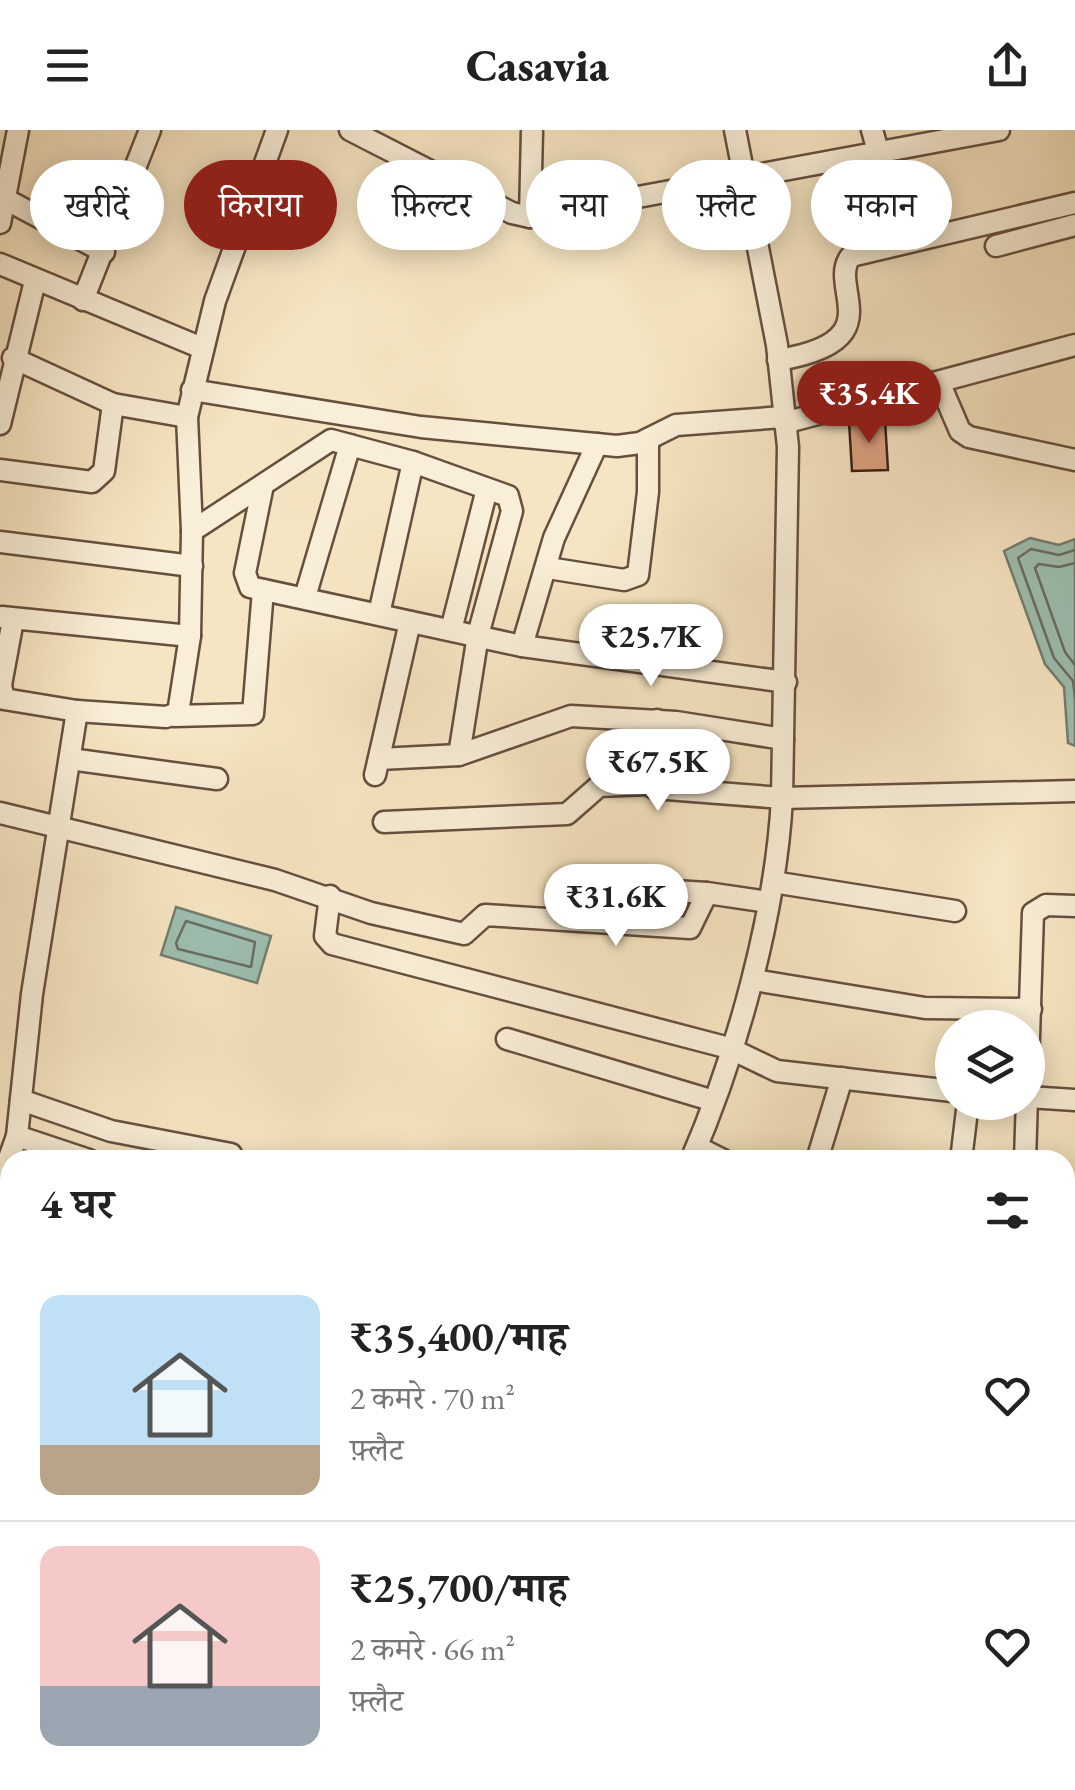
<!DOCTYPE html>
<html lang="hi">
<meta charset="utf-8">
<style>
body{margin:0;font-family:"EB Garamond","Noto Serif Devanagari",serif;background:#f2f2f2;color:#222;height:100vh;display:flex;flex-direction:column;font-size:38px;white-space:nowrap}
*{box-sizing:border-box;margin:0}
p{font-size:32px;color:#767676}
.icon{flex:none;width:55px;height:55px;fill:none;stroke:currentColor;stroke-width:2;stroke-linecap:round;stroke-linejoin:round}
.map{position:relative;flex:1;overflow:hidden}
.details{position:absolute;left:0px;top:1020px;width:1075px;height:640px;display:flex;flex-direction:column;background:#fff;border-radius:30px 30px 0 0;box-shadow:0 5px 25px #0003}
.details>*{flex:none}
.hud{position:absolute;left:30px;top:30px;width:1015px;height:90px;display:flex;gap:20px}
.tools{position:absolute;left:935px;top:880px;display:grid;gap:20px}
.tools a{display:grid;place-items:center;width:110px;height:110px;border-radius:50%;background:#fff;box-shadow:0 5px 25px #0003;font-size:50px}
.price{position:absolute;translate:-50% -85px;padding:0 22px;border-radius:35px;background:#fff;color:#222;font-size:32px;line-height:65px;filter:drop-shadow(0 2px 5px #0008)}
.price::after{content:'';position:absolute;left:50%;top:60px;width:30px;height:22px;margin-left:-15px;background:inherit;clip-path:polygon(0 0,100% 0,50% 100%)}
.price.current{background:#8f2418;color:#fff}
ul{padding:0;list-style:none}
li{display:flex;align-items:center;gap:30px;height:250px;padding:0 40px}
li+li{border-top:2px solid #e0e0e0}
li span{display:grid;place-items:center;flex:none;width:280px;height:200px;border-radius:20px;color:#555}
li>.icon{margin-inline-start:auto}
span .icon{width:120px;height:120px;fill:#fffc;stroke-width:1}
li b{font-size:42px}
h2{display:flex;justify-content:space-between;align-items:center;height:120px;padding:0 40px;font-size:42px}
.pill{padding:0 35px;border-radius:45px;background:#fff;box-shadow:0 5px 25px #0003;font-size:35px;line-height:90px}
.pill.current{background:#8f2418;color:#fff}
header{display:flex;justify-content:space-between;align-items:center;height:130px;padding:0 40px;background:#fff;font-size:45px;font-weight:800}
.map>svg:first-child{display:block}
.green{fill:#bec492;stroke:#7a7052;stroke-width:2.5}
.water{fill:#9dbfb0;stroke:#747e71;stroke-width:2.5}
.lines{fill:none;stroke-linecap:round;stroke-linejoin:round}
.shore{stroke:#6a6e62;stroke-width:2.5}
.building{fill:#dba281;stroke:#371d13;stroke-width:2.5}
.minor-casing{stroke:#674f3f;stroke-width:25}
.major-casing{stroke:#371d13;stroke-width:30}
.minor{stroke:#f9eed7;stroke-width:20}
.major{stroke:#ebc281;stroke-width:25}
</style>
<header><svg class="icon" aria-label="menu" viewBox="0 0 24 24"><path d="M4 6h16M4 12h16M4 18h16"/></svg>Casavia<svg class="icon" aria-label="share" viewBox="0 0 24 24"><path d="M12 15V3M7 8l5-5 5 5M5 13v7h14v-7"/></svg></header>
<div class="map">
<svg width="1075" height="1660" viewBox="0 0 1075 1660">
<rect width="100%" height="100%" fill="#f6e5c2"/>
<filter id="stains"><feTurbulence type="fractalNoise" baseFrequency=".002" numOctaves="4"/><feColorMatrix values="0 0 0 0 .2 0 0 0 0 .09 0 0 0 0 .02 0 0 0 .5 -.17"/></filter>
<radialGradient id="worn" r=".72"><stop offset=".6" stop-color="#630" stop-opacity="0"/><stop offset="1" stop-color="#630" stop-opacity=".3"/></radialGradient>
<path class="green" d="M10,1375V1650H117L114,1660H0V1393Z"/>
<g class="water">
<path d="M1030,408L1059,415L1075,409V616L1068,613L1064,557L1045,534L1004,421Z"/>
<path d="M176,777L271,806L257,853L161,825Z"/>
</g>
<g class="lines">
<g class="shore">
<path d="M1075,420L1059,425L1031,419L1018,428L1054,528L1073,551L1075,568"/>
<path d="M1075,433L1059,437L1039,434L1035,438L1065,522L1075,535"/>
<path d="M186,791L255,812L251,837L178,819L176,813Z"/>
</g>
</g>
<path class="building" d="M885,290L888,340L852,341L849,292Z"/>
<g class="lines">
<g class="minor-casing">
<g id="minor">
<path d="M350,0L512,83L530,87L999,0"/>
<path d="M872,0L878,21"/>
<path d="M7,70L104,122"/>
<path d="M530,87L532,0"/>
<path d="M0,93L18,0"/>
<path d="M996,116L1075,95"/>
<path d="M0,134L202,218"/>
<path d="M83,170L150,0"/>
<path d="M13,228L113,274L187,287"/>
<path d="M778,230C895,211 826,157 851,126L1075,73"/>
<path d="M939,252L960,301L969,307L1075,330"/>
<path d="M192,260L421,297L617,316L640,313L676,295L783,287"/>
<path d="M784,293L1075,215"/>
<path d="M0,294L35,151"/>
<path d="M0,340L92,352L104,341L113,274"/>
<path d="M263,355L245,443L250,457L522,516L554,408L597,314"/>
<path d="M192,401L331,310L413,332L508,366L512,381L478,505L459,625"/>
<path d="M0,412L192,436"/>
<path d="M548,438L624,450L638,445L648,362V309"/>
<path d="M305,467L350,315"/>
<path d="M379,484L413,332"/>
<path d="M2,487L190,506"/>
<path d="M13,490L1,555L4,569L77,581L166,587L178,583L190,506L192,401L187,287L215,171L277,0"/>
<path d="M451,500L487,359"/>
<path d="M522,516L786,552"/>
<path d="M174,586L253,584L263,460"/>
<path d="M657,590L646,645L654,658L782,668L1075,661"/>
<path d="M70,629L217,649"/>
<path d="M379,629L459,625L571,586L676,592L783,609"/>
<path d="M375,645L410,492"/>
<path d="M0,683L275,750L371,783L464,804L485,785L690,798L707,763L768,772"/>
<path d="M384,692L567,684L599,656L647,654"/>
<path d="M773,752L955,781"/>
<path d="M577,755L707,763"/>
<path d="M330,766L325,806L332,814L729,918L777,941L952,961"/>
<path d="M754,850L925,878L1031,879"/>
<path d="M507,909L714,971"/>
<path d="M1028,967L1075,970"/>
<path d="M21,970L111,1001L231,1024"/>
<path d="M17,1006L89,1030"/>
<path d="M697,1017L723,1030"/>
<path d="M691,1030C737,924 776,783 782,668L788,317L777,215L735,0"/>
<path d="M817,1030L842,948"/>
<path d="M961,1030L968,972"/>
<path d="M1025,1030L1033,783L1046,775L1075,776"/>
<path d="M0,1054L17,1006L32,864L77,581"/>
<path d="M0,1109L10,1111"/>
<path d="M1065,1188L1075,1193"/>
<path d="M1065,1265L1075,1271"/>
<path d="M1065,1464L1075,1462"/>
<path d="M1065,1595L1075,1633"/>
<path d="M255,1650L293,1660"/>
<path d="M633,1650L634,1660"/>
<path d="M709,1650L710,1660"/>
<path d="M872,1650L879,1660"/>
<path d="M931,1650L938,1660"/>
<path d="M1019,1650L1025,1660"/>
<path d="M345,1653L374,1660"/>
<path d="M92,1660L95,1650"/>
<path d="M169,1660L172,1650"/>
<path d="M733,1660L791,1650"/>
</g>
</g>
<g class="major-casing">
<g id="major">
<path d="M0,1299L10,1305"/>
<path d="M0,1320L10,1326"/>
<path d="M1065,1383L1075,1381"/>
<path d="M1065,1406L1075,1404"/>
</g>
</g>
<use href="#minor" class="minor"/>
<use href="#major" class="major"/>
</g>
<rect width="100%" height="100%" filter="url(#stains)"/>
<rect width="100%" height="100%" fill="url(#worn)"/>
</svg>
<div class="tools">
<a><svg class="icon" aria-label="layers" viewBox="0 0 24 24"><path d="M12 4l9 5-9 5-9-5zM3 14l9 5 9-5"/></svg></a>
</div>
<b class="price current" style="left:869px;top:316px">₹35.4K</b>
<b class="price" style="left:651px;top:559px">₹25.7K</b>
<b class="price" style="left:658px;top:684px">₹67.5K</b>
<b class="price" style="left:616px;top:819px">₹31.6K</b>
<div class="hud">
<a class="pill">खरीदें</a>
<a class="pill current">किराया</a>
<a class="pill">फ़िल्टर</a>
<a class="pill">नया</a>
<a class="pill">फ़्लैट</a>
<a class="pill">मकान</a>
</div>
<section class="details">
<h2>4 घर<svg class="icon" aria-label="filters" viewBox="0 0 24 24"><path d="M4 7h16M4 17h16"/><circle cx="9" cy="7" r="2"/><circle cx="15" cy="17" r="2"/></svg></h2>
<ul>
<li><span style="background:linear-gradient(#bfe0f5 75%,#b9a48a 0)"><svg class="icon" aria-label="home" viewBox="0 0 24 24"><path d="M3 11l9-7 9 7M6 9v11h12V9"/></svg></span><div><b>₹35,400/माह</b><p>2 कमरे · 70 m²</p><p>फ़्लैट</p></div><svg class="icon" aria-label="heart" viewBox="0 0 24 24"><path d="M12 20l-8-8c-3-5 5-10 8-4 3-6 11-1 8 4z"/></svg></li>
<li><span style="background:linear-gradient(#f6c9c9 70%,#9aa5b1 0)"><svg class="icon" aria-label="home" viewBox="0 0 24 24"><path d="M3 11l9-7 9 7M6 9v11h12V9"/></svg></span><div><b>₹25,700/माह</b><p>2 कमरे · 66 m²</p><p>फ़्लैट</p></div><svg class="icon" aria-label="heart" viewBox="0 0 24 24"><path d="M12 20l-8-8c-3-5 5-10 8-4 3-6 11-1 8 4z"/></svg></li>
</ul>
</section>
</div>
